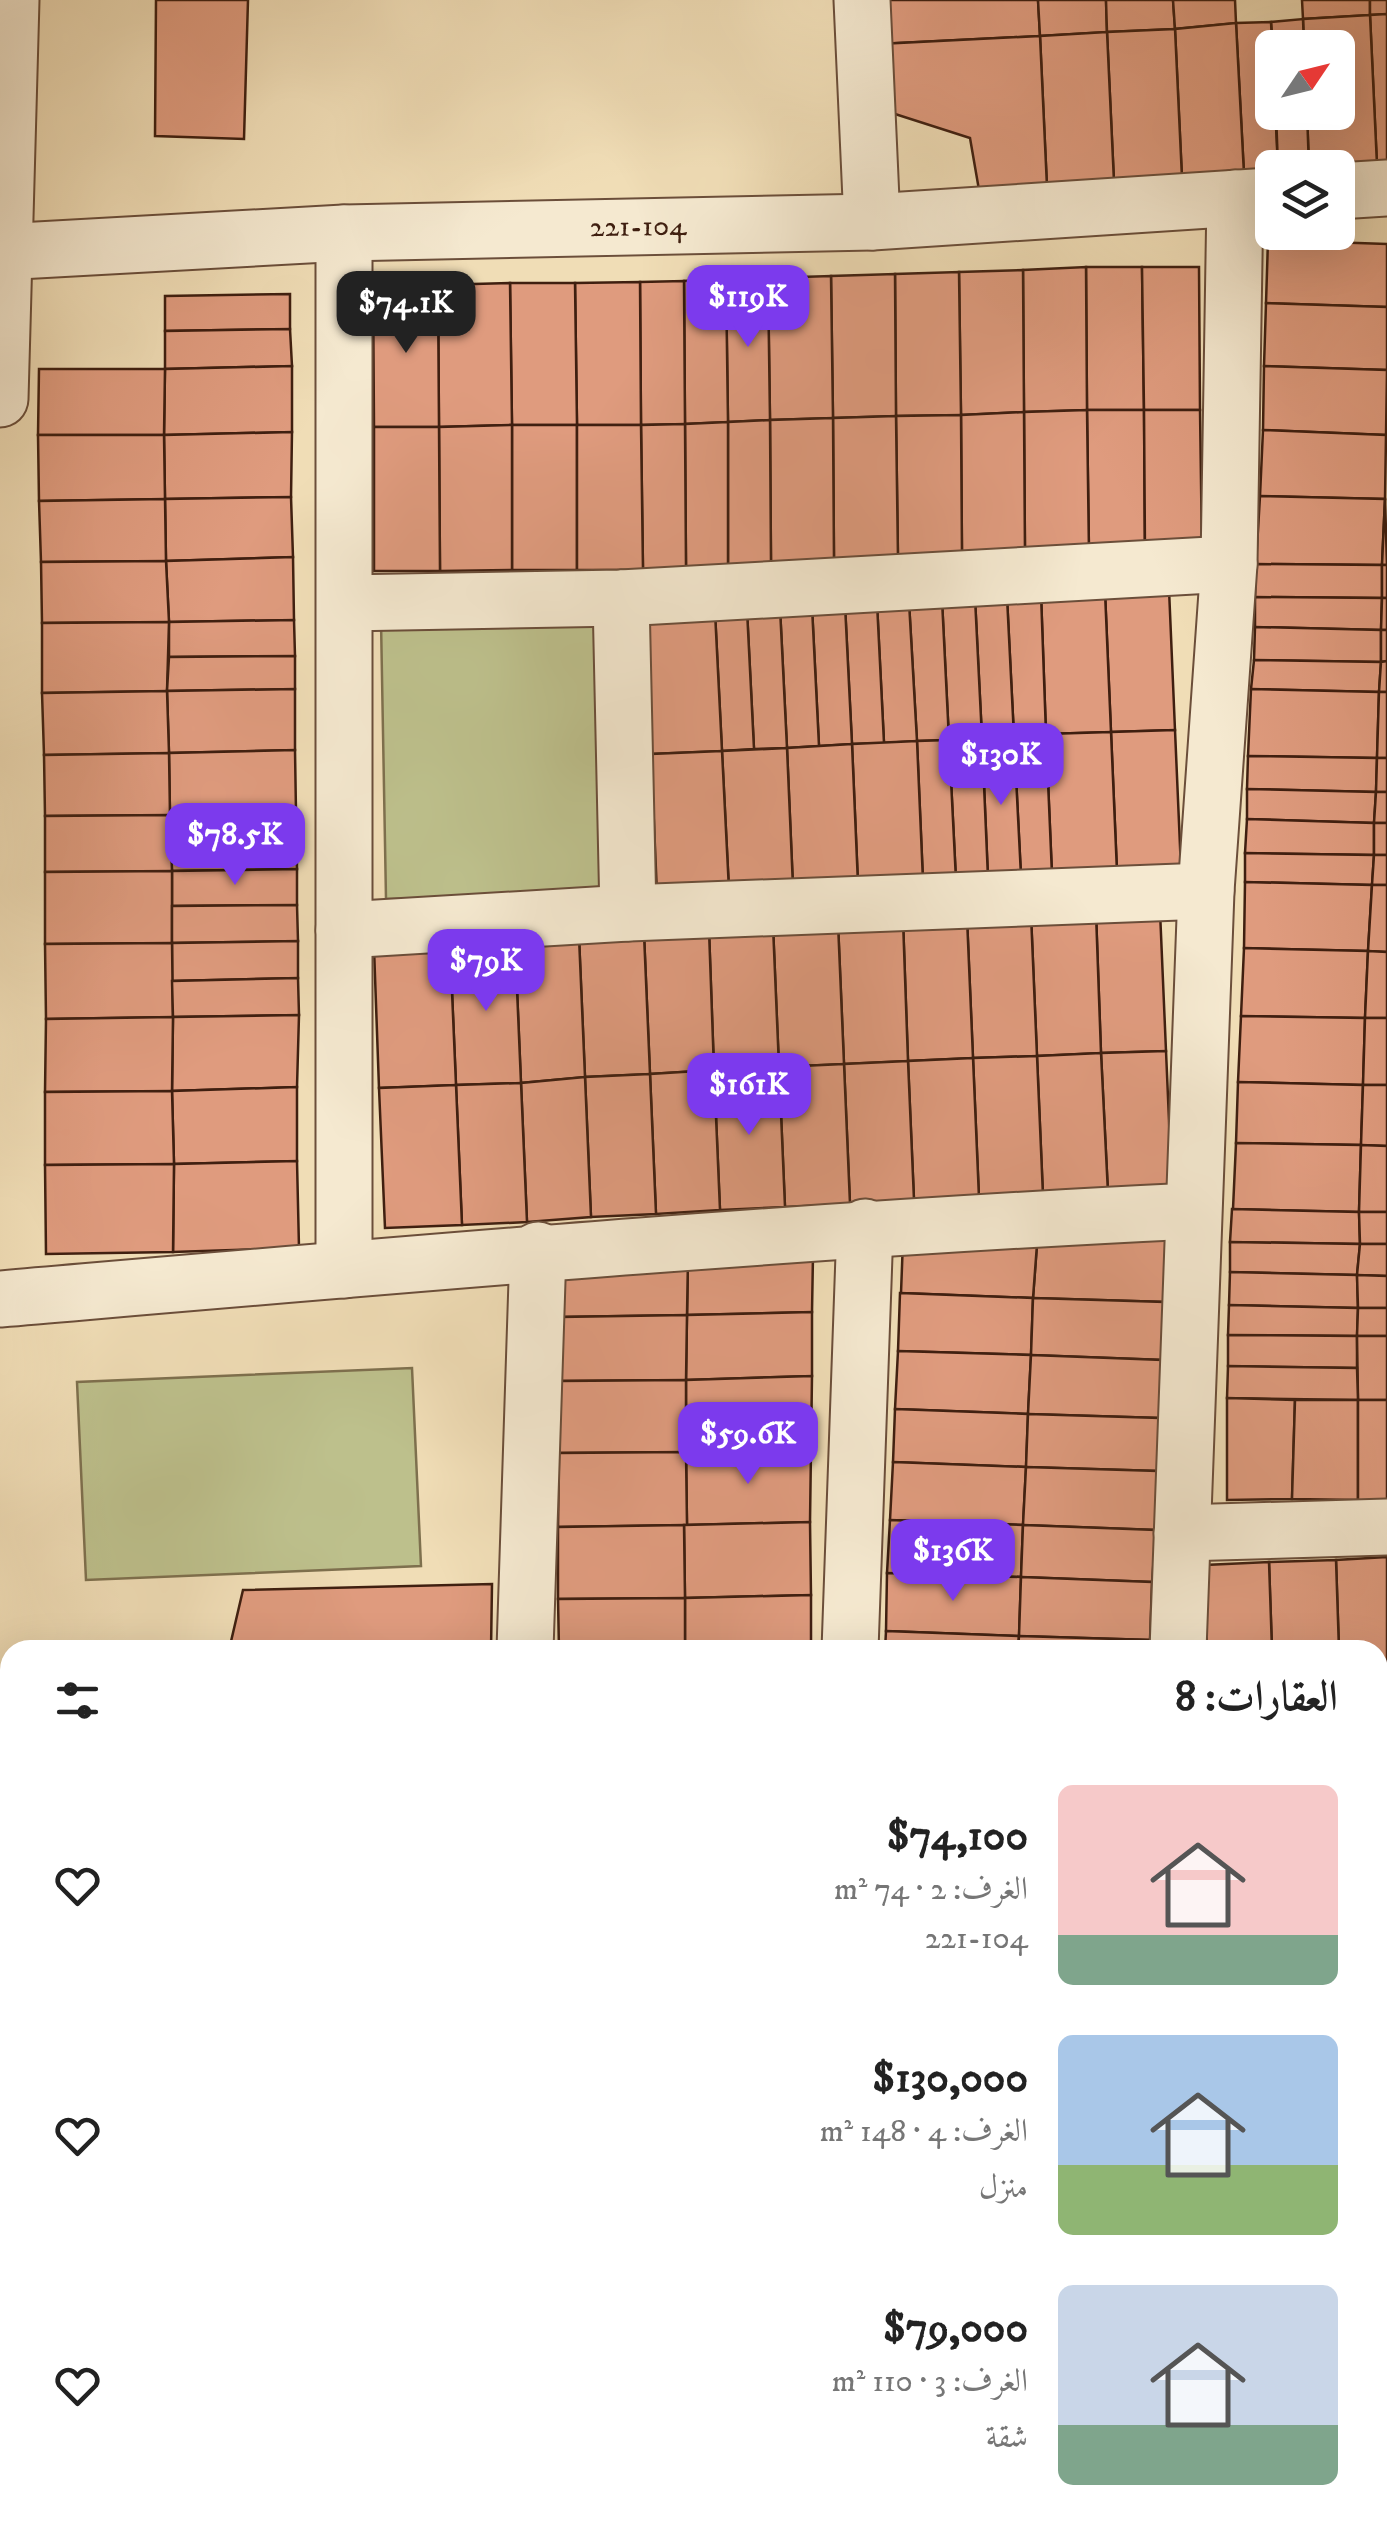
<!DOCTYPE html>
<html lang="ar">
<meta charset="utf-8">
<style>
body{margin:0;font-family:"IM FELL DW Pica",Amiri,serif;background:#f6f6f6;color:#222;direction:rtl;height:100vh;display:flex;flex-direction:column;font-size:38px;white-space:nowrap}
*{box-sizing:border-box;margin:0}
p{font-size:32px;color:#767676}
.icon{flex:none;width:55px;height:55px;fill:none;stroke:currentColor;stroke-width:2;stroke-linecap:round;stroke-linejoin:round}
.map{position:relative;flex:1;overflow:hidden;direction:ltr}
.details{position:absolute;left:0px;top:1640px;width:1388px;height:892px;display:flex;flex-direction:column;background:#fff;border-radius:30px 30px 0 0;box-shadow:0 10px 40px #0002;direction:rtl}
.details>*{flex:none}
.needle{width:65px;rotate:55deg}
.buttons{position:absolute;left:1255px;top:30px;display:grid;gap:20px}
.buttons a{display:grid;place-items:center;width:100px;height:100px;border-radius:15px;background:#fff;box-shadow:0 10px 40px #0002;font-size:50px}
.price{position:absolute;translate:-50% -85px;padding:0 22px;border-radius:20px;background:#7c3aed;color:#fff;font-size:32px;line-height:65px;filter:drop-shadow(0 2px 5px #0008)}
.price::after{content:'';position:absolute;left:50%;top:60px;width:30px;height:22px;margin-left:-15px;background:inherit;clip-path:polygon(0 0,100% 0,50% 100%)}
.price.active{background:#222;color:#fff}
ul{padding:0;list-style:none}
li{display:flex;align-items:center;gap:30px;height:250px;padding:0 50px}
li span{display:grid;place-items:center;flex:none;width:280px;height:200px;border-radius:15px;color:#555}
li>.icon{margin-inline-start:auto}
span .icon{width:120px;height:120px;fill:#fffc;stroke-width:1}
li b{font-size:42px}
h2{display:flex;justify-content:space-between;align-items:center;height:120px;padding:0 50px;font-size:42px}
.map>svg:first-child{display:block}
.green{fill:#bdc08c;stroke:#7e704e;stroke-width:2.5}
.building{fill:#df9b7e;stroke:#3f1f10;stroke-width:2.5}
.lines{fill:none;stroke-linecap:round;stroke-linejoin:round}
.minor-casing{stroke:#6b4e3a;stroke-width:59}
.minor{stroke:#f5e9d0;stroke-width:55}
.labels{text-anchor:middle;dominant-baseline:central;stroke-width:10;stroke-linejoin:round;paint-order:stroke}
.street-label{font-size:30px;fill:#3f1f10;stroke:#f5e9d0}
</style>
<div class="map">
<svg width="1387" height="2532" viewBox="0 0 1387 2532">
<rect width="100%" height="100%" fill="#f0ddb6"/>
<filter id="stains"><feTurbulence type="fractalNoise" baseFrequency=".002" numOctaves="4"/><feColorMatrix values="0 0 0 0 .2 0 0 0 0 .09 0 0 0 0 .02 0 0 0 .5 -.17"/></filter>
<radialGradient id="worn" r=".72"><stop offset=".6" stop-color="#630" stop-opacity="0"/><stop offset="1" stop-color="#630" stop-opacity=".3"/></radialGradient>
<g class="green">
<path d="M596,618L601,896L386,899L381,621Z"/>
<path d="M412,1368L421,1566L86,1580L77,1382Z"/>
<path d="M1378,1923L1387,2059L1378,2060Z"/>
<path d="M1387,2072V2199L1378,2200V2073Z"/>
<path d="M1378,2412H1387V2518L1378,2519Z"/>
<path d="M50,2523L482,2522L483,2532H50Z"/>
</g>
<g class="building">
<path d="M156,0H248L244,139L155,136Z"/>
<path d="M878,0H1038L1040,36L879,44Z"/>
<path d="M1038,0H1106L1107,32L1040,36Z"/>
<path d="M1106,0H1173L1175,29L1107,32Z"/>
<path d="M1173,0H1235L1236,23L1175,29Z"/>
<path d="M1302,0H1370V15L1303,19Z"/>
<path d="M1370,0H1387V14L1370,15Z"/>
<path d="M1387,14V164L1377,165L1370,15Z"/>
<path d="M1370,15L1377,165L1309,168L1307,112H1338V48H1304L1303,19Z"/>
<path d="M1303,19L1304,48H1273L1271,22Z"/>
<path d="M1271,22L1278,168L1244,174L1236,23Z"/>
<path d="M1236,23L1244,174L1182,178L1175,29Z"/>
<path d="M1175,29L1182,178L1114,182L1107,32Z"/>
<path d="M1107,32L1114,182L1047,187L1040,36Z"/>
<path d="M1040,36L1047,187L979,190L970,138L895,114L879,44Z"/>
<path d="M1276,112H1307L1309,168H1278Z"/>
<path d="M1268,240L1387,244V307L1266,303Z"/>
<path d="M1086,267H1142L1144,410H1087Z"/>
<path d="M1086,267L1087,410L1024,412L1023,270Z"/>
<path d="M1142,267H1199L1200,410H1144Z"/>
<path d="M1023,270L1024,412L961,415L959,272Z"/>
<path d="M959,272L961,415L896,416L895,274Z"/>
<path d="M895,274L896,416L833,418L831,276Z"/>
<path d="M831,276L833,418L770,420L768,278Z"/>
<path d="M768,278L770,420L728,422L726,279Z"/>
<path d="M726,279L728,422L685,424L684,281Z"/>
<path d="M684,281L685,424L641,425L640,282Z"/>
<path d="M640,282L641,425H577L575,283Z"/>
<path d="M510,283H575L577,425H512Z"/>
<path d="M510,283L512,425L439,427L438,285Z"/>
<path d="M373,285H438L439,427H374Z"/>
<path d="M290,294V329L165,331V296Z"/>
<path d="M1266,303L1387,307V370L1264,366Z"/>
<path d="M290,329L292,366L165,369V331Z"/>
<path d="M292,366V432L164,435L165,369Z"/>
<path d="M1264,366L1387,370L1386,435L1263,430Z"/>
<path d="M39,369H165L164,435H38Z"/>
<path d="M1087,410H1144L1145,553H1089Z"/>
<path d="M1087,410L1089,553L1025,555L1024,412Z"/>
<path d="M1144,410H1200L1202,552L1145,553Z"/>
<path d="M1024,412L1025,555L962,557L961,415Z"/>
<path d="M961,415L962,557L898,559L896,416Z"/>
<path d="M896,416L898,559L834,561L833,418Z"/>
<path d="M833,418L834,561L771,563L770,420Z"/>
<path d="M770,420L771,563L728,565V422Z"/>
<path d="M728,422V565L686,567L685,424Z"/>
<path d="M685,424L686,567L643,570L641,425Z"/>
<rect x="512" y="425" width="65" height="145"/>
<path d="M512,425V570L440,571L439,427Z"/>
<path d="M577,425H641L643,570H577Z"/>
<path d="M374,427H439L440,571H374Z"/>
<path d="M1263,430L1386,435L1385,499L1260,496Z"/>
<path d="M292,432L291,497L165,499L164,435Z"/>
<path d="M38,435H164L165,499L39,501Z"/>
<path d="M1260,496L1385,499L1382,565L1256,564Z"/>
<path d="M291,497L293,557L166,561L165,499Z"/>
<path d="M165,499L166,561L41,562L39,501Z"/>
<path d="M1385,499L1387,565H1382Z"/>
<path d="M293,557L294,620L169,622L166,561Z"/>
<path d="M166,561L169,622L42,623L41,562Z"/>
<path d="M1256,564L1382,565V598L1255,597Z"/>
<rect x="1382" y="565" width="5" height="33"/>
<path d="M1169,589L1175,730L1111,732L1105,592Z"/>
<path d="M1105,592L1111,732L1046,734L1041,594Z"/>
<path d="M1041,594L1046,734L1014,737L1007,597Z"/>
<path d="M1007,597L1014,737L982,738L975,598Z"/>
<path d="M1255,597L1382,598L1381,630L1255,627Z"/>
<path d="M975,598L982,738L949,740L942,600Z"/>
<path d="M1382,598H1387V630H1381Z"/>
<path d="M942,600L949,740L917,741L909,602Z"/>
<path d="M909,602L917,741L884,743L877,603Z"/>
<path d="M877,603L884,743L852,744L845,605Z"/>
<path d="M845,605L852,744L819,746L812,607Z"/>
<path d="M812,607L819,746L787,748L780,608Z"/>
<path d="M780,608L787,748L754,749L747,610Z"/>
<path d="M747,610L754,749L722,751L715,612Z"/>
<path d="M715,612L722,751L651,754L645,614Z"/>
<path d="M294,620L295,656L169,657V622Z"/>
<path d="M169,622L167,691L42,693V623Z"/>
<path d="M1255,627L1381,630V662L1254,660Z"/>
<path d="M1381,630H1387V661L1381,662Z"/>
<path d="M295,656V689L167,691L169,657Z"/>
<path d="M1254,660L1381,662L1379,692L1251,689Z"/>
<path d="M1387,661V692H1379L1381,662Z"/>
<path d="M295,689V750L169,753L167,691Z"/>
<path d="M1251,689L1379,692L1377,758L1248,756Z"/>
<path d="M167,691L169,753L44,755L42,693Z"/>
<path d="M1379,692H1387V758H1377Z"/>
<path d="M1175,730L1181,869L1117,872L1111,732Z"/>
<path d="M1111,732L1117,872L1052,875L1046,734Z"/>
<path d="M1046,734L1052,875L1021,876L1014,737Z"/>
<path d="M1014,737L1021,876L988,878L982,738Z"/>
<path d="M982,738L988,878L956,880L949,740Z"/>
<path d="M949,740L956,880L923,881L917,741Z"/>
<path d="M917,741L923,881L858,884L852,744Z"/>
<path d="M852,744L858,884L793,887L787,748Z"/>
<path d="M787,748L793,887L729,890L722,751Z"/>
<path d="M295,750L296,813L170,815L169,753Z"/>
<path d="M722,751L729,890L657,894L651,754Z"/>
<path d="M169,753L170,815L45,816L44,755Z"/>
<path d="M1248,756L1377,758L1376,792L1247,789Z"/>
<path d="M1377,758H1387V792H1376Z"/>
<path d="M1247,789L1376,792L1374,823L1247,819Z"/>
<path d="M1376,792H1387V823H1374Z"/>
<path d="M296,813L297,869L172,871L170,815Z"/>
<path d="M170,815L172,871L45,872V816Z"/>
<path d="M1247,819L1374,823V855L1245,853Z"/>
<rect x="1374" y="823" width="13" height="32"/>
<path d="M1245,853L1374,855L1372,885L1245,882Z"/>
<path d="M1374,855H1387V885H1372Z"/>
<path d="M297,869V905L172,906V871Z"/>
<path d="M172,871V943L45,944V872Z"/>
<path d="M1245,882L1372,885L1368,951L1244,948Z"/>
<path d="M1372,885H1387V952L1368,951Z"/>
<path d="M297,905L298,941L172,943V906Z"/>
<path d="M1160,911L1166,1051L1101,1053L1096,913Z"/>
<path d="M1096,913L1101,1053L1037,1056L1031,915Z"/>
<path d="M1031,915L1037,1056L973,1058L967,918Z"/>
<path d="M967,918L973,1058L908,1061L903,920Z"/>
<path d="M903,920L908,1061L844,1064L838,923Z"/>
<path d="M838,923L844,1064L779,1067L773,926Z"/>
<path d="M773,926L779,1067L714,1070L709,930Z"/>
<path d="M709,930L714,1070L650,1074L644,934Z"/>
<path d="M644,934L650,1074L585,1077L579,937Z"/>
<path d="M579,937L585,1077L521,1083L515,942Z"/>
<path d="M298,941V978L172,981V943Z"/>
<path d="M515,942L521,1083L456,1085L450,945Z"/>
<path d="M172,943L173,1017L46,1019L45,944Z"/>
<path d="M450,945L456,1085L379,1088L374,948Z"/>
<path d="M1244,948L1368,951L1365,1018L1241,1016Z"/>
<path d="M1368,951L1387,952V1018H1365Z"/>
<path d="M298,978L299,1015L173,1017L172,981Z"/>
<path d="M299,1015L297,1087L172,1091L173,1017Z"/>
<path d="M1241,1016L1365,1018L1363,1085L1238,1082Z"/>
<path d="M173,1017L172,1091L45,1092L46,1019Z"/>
<path d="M1365,1018H1387V1085H1363Z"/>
<path d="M1166,1051L1172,1190L1108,1193L1101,1053Z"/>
<path d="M1101,1053L1108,1193L1043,1196L1037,1056Z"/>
<path d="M1037,1056L1043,1196L979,1198L973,1058Z"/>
<path d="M973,1058L979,1198L914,1200L908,1061Z"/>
<path d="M908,1061L914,1200L850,1204L844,1064Z"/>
<path d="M844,1064L850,1204L785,1207L779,1067Z"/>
<path d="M779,1067L785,1207L720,1210L714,1070Z"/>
<path d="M714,1070L720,1210L656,1214L650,1074Z"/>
<path d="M650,1074L656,1214L591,1217L585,1077Z"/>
<path d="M585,1077L591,1217L527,1222L521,1083Z"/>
<path d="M1238,1082L1363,1085L1361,1145L1236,1143Z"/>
<path d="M521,1083L527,1222L462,1225L456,1085Z"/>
<path d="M456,1085L462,1225L385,1228L379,1088Z"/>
<path d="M1363,1085H1387V1146L1361,1145Z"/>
<path d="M297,1087V1161L174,1164L172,1091Z"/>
<path d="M172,1091L174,1164L45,1165V1092Z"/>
<path d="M1236,1143L1361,1145L1359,1212L1233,1209Z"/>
<path d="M1361,1145L1387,1146V1212H1359Z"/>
<path d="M297,1161L299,1248L173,1252L174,1164Z"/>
<path d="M174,1164L173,1252L46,1254L45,1165Z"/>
<path d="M1232,1209L1359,1212L1360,1244L1230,1242Z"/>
<path d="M1359,1212H1387V1244H1360Z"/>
<path d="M1171,1228L1166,1302L1033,1298L1038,1231Z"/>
<path d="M1038,1231L1033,1298L901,1293L903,1240Z"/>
<path d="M1230,1242L1360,1244L1357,1275L1230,1272Z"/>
<path d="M1360,1244H1387V1276L1357,1275Z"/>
<path d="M813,1255L812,1312L687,1315L688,1258Z"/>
<path d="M688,1258L687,1315L560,1317L561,1259Z"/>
<path d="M1230,1272L1357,1275L1358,1308L1229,1305Z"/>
<path d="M1357,1275L1387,1276V1308H1358Z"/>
<path d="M900,1293L1033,1298L1031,1355L898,1351Z"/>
<path d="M1033,1298L1165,1302L1163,1360L1031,1355Z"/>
<path d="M1229,1305L1358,1308L1357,1336L1228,1335Z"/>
<path d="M1358,1308H1387V1336H1357Z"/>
<path d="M812,1312V1376L686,1380L687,1315Z"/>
<path d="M687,1315L686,1380L560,1381V1317Z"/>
<path d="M1228,1335L1357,1336V1368L1228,1366Z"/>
<path d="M1357,1336H1387V1400H1358Z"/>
<path d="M898,1351L1031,1355L1028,1414L895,1409Z"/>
<path d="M1031,1355L1163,1360L1160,1418L1028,1414Z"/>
<path d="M1228,1366L1357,1368L1358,1400L1227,1398Z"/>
<path d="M812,1376L811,1449L686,1452V1380Z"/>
<path d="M686,1380V1452L559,1453L560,1381Z"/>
<path d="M1227,1398L1295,1400L1292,1499L1227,1500Z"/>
<path d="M1295,1400H1358V1500L1292,1499Z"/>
<path d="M1358,1400H1387V1501L1358,1500Z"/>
<path d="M895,1409L1028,1414L1026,1467L893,1462Z"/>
<path d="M1028,1414L1160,1418L1158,1471L1026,1467Z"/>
<path d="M811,1449L810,1522L687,1525L686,1452Z"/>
<path d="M686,1452L687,1525L558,1527L559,1453Z"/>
<path d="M893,1462L1026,1467L1023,1525L890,1520Z"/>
<path d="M1026,1467L1158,1471L1156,1530L1023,1525Z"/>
<path d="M890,1520L1023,1525L1021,1577L887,1573Z"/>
<path d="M810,1522L811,1595L685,1598L684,1525Z"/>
<path d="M684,1525L685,1598L558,1599V1527Z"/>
<path d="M1023,1525L1156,1530L1152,1582L1021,1577Z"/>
<path d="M1387,1557V1703L1378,1704V1650H1339L1336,1560Z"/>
<path d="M1336,1560L1339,1650H1272L1269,1562Z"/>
<path d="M1269,1562L1272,1650H1207L1205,1565Z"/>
<path d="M887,1573L1021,1577L1019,1636L886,1631Z"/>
<path d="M1021,1577L1152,1582L1150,1640L1019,1636Z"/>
<path d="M492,1584L491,1650H229L243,1590Z"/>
<path d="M811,1595V1650H685V1598Z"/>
<path d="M685,1598V1650H559L558,1599Z"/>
<path d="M886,1631L1019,1636L1018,1650H885Z"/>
<path d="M1019,1636L1150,1640V1650H1018Z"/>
<path d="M1387,1703V1850H1378V1704Z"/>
</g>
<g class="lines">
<g class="minor-casing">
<g id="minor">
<path d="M862,0L872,222"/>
<path d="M1338,191L1387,188"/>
<path d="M0,252L344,233L872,222L1270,196"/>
<path d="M0,399L11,0"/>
<path d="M621,598L628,913"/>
<path d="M346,603L621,598L1229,564"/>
<path d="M344,930L628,913L1206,891"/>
<path d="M344,1270V233"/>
<path d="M0,1299C398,1265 793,1230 1193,1211"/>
<path d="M1182,1533L1387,1527"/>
<path d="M525,1650L538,1250"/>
<path d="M850,1650L865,1227"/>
<path d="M1178,1650L1206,891L1229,564L1235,198"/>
<path d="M0,1726L10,1728"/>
<path d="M1378,1869H1387"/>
<path d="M0,1964H10"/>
<path d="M519,2522L520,2532"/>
</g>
</g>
<use href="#minor" class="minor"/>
</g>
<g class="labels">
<g class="street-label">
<text transform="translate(638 227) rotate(-1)">221-104</text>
</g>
</g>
<rect width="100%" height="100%" filter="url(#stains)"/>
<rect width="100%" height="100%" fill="url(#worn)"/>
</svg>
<div class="buttons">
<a><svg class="needle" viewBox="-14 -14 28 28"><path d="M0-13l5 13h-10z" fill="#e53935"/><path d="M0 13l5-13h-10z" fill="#767676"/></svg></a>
<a><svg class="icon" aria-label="layers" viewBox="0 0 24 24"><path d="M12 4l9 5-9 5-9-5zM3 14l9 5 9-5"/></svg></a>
</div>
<b class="price" style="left:748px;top:350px">$119K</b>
<b class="price active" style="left:406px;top:356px">$74.1K</b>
<b class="price" style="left:1001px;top:808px">$130K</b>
<b class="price" style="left:235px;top:888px">$78.5K</b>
<b class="price" style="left:486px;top:1014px">$79K</b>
<b class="price" style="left:749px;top:1138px">$161K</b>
<b class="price" style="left:748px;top:1487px">$59.6K</b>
<b class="price" style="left:953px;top:1604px">$136K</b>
<section class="details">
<h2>العقارات: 8<svg class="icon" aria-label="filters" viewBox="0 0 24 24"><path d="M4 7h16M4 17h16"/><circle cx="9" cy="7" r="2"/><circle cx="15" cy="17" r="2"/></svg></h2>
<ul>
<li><span style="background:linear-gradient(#f6c9c9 75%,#7fa58c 0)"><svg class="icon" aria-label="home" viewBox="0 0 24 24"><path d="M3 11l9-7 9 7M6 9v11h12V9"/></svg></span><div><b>$74,100</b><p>الغرف: 2 · 74 m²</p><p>221-104</p></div><svg class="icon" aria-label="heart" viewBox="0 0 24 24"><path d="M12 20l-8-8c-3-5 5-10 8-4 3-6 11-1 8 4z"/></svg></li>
<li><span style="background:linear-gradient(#a9c7e8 65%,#8fb573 0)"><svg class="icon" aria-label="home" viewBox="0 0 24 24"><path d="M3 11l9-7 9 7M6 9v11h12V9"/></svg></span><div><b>$130,000</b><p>الغرف: 4 · 148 m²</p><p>منزل</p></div><svg class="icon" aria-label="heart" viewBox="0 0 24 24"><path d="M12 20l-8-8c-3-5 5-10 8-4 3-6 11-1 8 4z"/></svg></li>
<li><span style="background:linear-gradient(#c9d6e8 70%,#7fa58c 0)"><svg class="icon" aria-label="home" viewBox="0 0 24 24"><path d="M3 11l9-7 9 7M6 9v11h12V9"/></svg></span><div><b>$79,000</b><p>الغرف: 3 · 110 m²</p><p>شقة</p></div><svg class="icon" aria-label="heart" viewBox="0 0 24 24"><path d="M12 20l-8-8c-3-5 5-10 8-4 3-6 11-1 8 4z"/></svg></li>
</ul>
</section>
</div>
